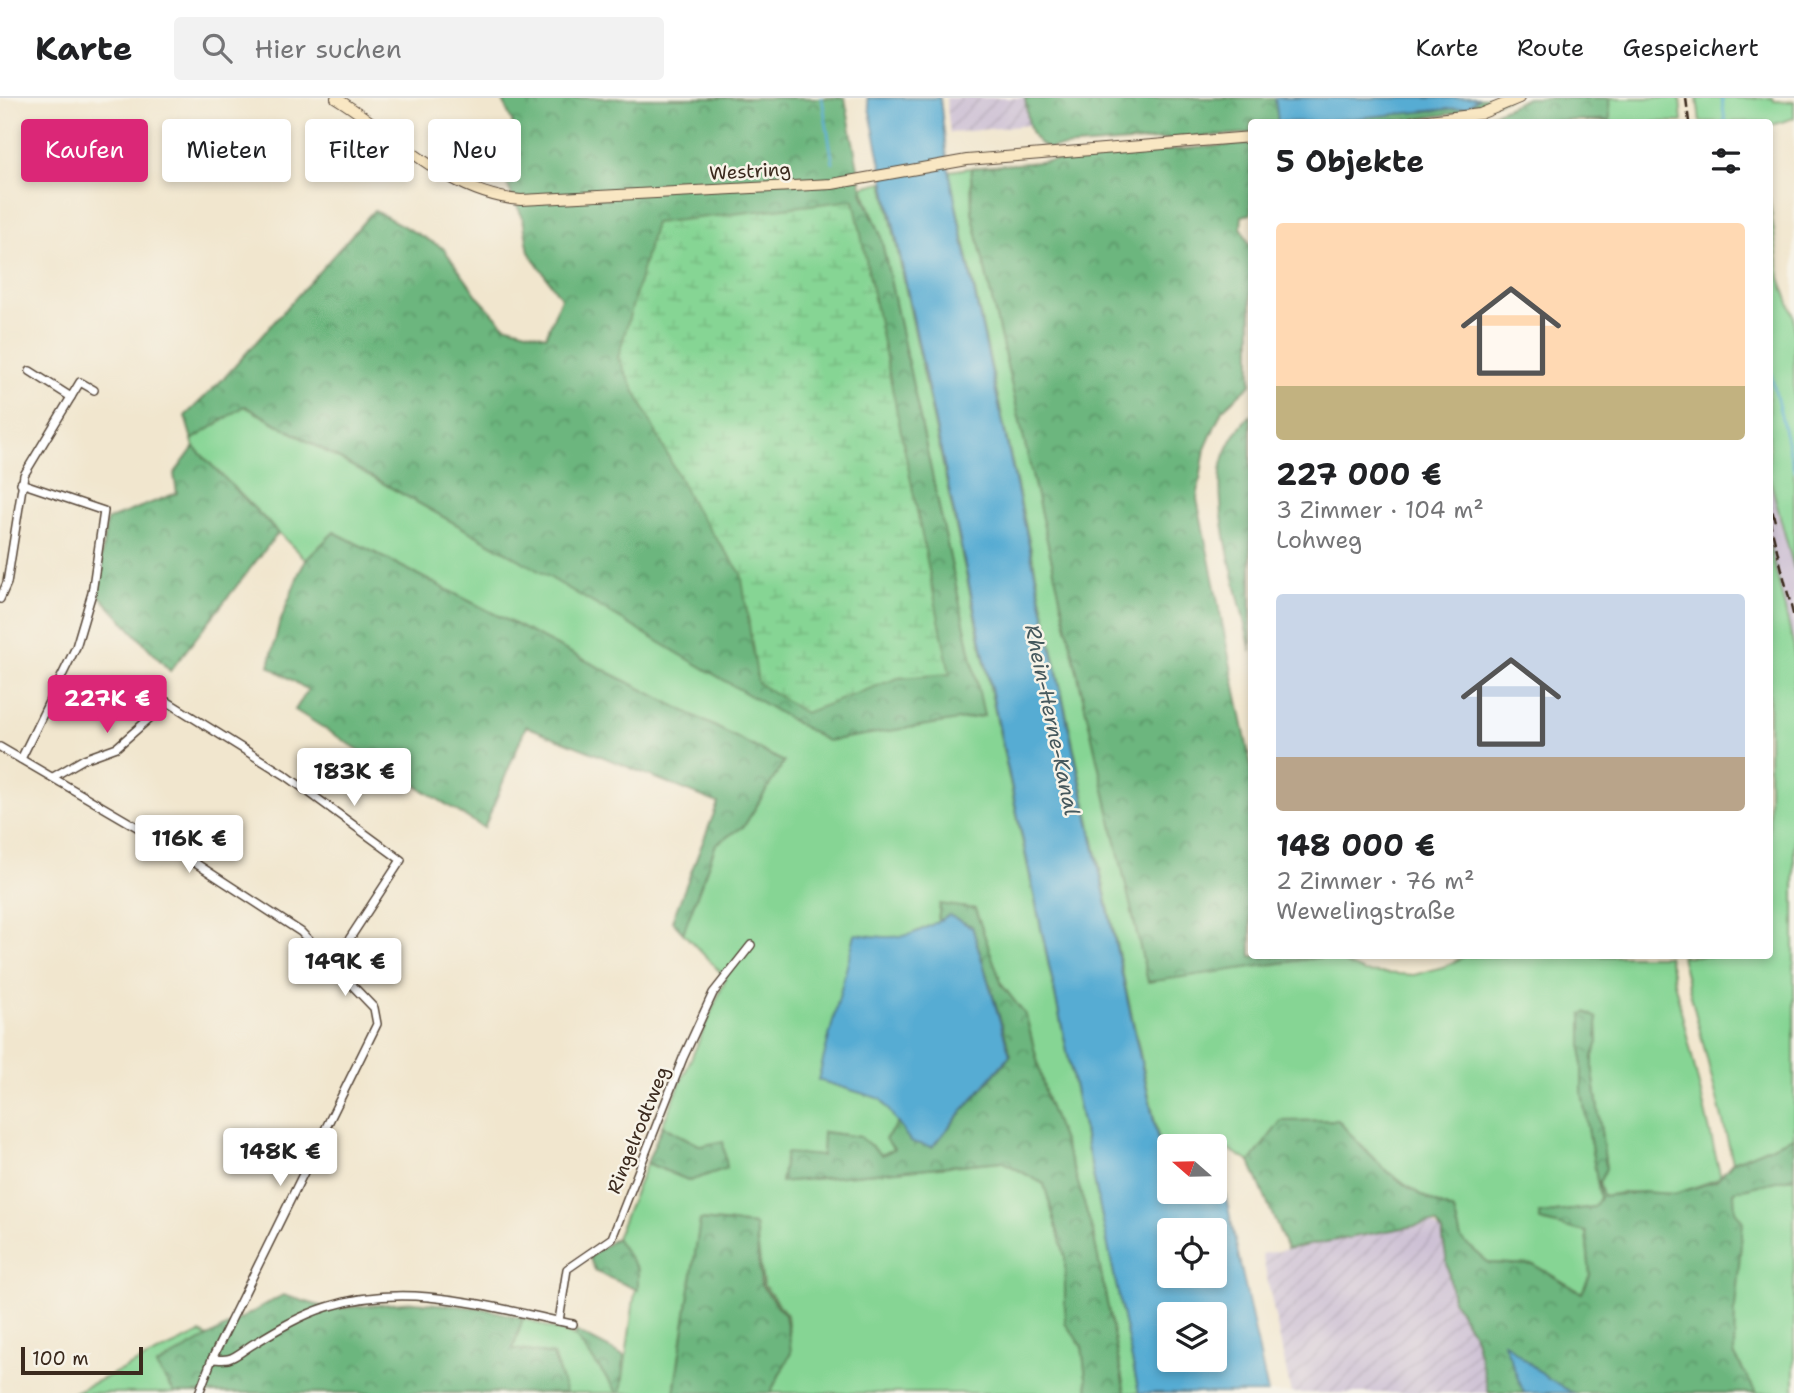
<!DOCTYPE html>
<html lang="de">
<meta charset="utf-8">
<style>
body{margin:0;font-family:"Shantell Sans",sans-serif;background:#f2f2f2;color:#202124;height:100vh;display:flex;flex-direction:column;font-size:26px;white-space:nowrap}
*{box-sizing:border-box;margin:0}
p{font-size:23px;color:#757577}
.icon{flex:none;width:38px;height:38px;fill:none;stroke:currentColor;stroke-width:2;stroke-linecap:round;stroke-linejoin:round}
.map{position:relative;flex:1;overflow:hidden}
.drawer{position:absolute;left:1248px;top:21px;width:525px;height:840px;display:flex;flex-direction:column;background:#fff;border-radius:7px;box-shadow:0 4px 10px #0003}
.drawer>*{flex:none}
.guide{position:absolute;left:21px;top:21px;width:665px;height:63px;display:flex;gap:14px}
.needle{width:46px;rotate:290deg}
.tools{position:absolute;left:1157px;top:1036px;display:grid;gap:14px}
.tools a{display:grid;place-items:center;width:70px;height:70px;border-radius:7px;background:#fff;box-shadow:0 4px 10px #0003;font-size:35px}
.scale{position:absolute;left:21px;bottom:18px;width:122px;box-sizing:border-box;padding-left:7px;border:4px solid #3b2a1e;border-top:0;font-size:19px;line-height:24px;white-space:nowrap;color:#3b2a1e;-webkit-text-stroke:5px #f7f3e8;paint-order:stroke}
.price{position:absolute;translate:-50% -60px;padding:0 16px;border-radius:7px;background:#fff;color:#222;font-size:23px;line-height:46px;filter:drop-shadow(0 2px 4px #0008)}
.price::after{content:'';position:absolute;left:50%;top:42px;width:21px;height:16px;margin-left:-10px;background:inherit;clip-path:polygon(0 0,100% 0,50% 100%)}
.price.selected{background:#db2777;color:#fff}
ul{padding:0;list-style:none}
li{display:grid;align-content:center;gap:14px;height:371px;padding:0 28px}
li span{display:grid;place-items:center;height:217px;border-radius:7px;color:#555}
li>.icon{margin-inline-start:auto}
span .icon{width:126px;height:126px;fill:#fffc;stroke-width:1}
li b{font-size:30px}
h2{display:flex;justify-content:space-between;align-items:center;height:84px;padding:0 28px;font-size:30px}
.chip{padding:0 24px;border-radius:7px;background:#fff;box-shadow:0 4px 10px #0003;font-size:24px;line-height:63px}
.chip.selected{background:#db2777;color:#fff}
header{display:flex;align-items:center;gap:42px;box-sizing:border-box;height:98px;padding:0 35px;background:#fff;border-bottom:2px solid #e0e0e0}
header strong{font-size:33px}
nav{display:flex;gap:38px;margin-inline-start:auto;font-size:24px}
.search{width:490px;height:63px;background:#f2f2f2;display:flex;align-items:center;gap:18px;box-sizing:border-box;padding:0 24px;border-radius:7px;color:#757577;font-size:26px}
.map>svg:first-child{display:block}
.industrial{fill:url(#industrial-furrows)}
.railway{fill:#ccbfd4}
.grass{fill:#86d594;stroke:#608059;stroke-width:2}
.forest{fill:url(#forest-crowns);stroke:#54704e;stroke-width:2}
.wetland{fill:url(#wetland-marsh);stroke:#608059;stroke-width:2}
.water{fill:#57acd3;stroke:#496b78;stroke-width:2;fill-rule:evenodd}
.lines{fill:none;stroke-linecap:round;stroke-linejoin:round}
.stream{stroke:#57acd3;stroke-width:2.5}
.minor-casing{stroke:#564638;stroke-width:10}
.secondary-casing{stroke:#564638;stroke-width:12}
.minor{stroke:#fff;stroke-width:7}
.secondary{stroke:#f9e7c3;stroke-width:10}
.rail{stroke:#3b2a1e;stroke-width:2.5;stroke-dasharray:10 5;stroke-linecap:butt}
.labels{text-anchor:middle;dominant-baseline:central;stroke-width:5;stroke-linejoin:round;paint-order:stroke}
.street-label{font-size:19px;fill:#3b2a1e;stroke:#f7f3e8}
.water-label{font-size:21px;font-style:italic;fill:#45585d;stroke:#f7f3e8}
</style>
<header>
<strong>Karte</strong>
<div class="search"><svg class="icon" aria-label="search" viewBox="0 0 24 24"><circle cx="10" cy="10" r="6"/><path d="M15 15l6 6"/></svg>Hier suchen</div>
<nav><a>Karte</a><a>Route</a><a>Gespeichert</a></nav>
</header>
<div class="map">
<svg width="1794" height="1295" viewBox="0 0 1794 1295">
<defs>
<pattern id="industrial-furrows" width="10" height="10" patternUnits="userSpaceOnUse" patternTransform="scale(1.75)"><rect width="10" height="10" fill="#ccbfd4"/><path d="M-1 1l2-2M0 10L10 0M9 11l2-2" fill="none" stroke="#b0a4b6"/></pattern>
<pattern id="forest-crowns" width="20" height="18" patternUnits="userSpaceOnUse" patternTransform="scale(1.75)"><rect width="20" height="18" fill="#6cb67e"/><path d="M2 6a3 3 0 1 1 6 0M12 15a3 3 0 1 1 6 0" fill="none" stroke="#5a9467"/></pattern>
<pattern id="wetland-marsh" width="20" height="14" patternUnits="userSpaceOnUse" patternTransform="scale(1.75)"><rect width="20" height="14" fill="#86d594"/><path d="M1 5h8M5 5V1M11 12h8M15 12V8" fill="none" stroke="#75b77f"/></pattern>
</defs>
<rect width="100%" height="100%" fill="#f7f3e8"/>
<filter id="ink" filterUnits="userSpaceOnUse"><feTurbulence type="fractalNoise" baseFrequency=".0143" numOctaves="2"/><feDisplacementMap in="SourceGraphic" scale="14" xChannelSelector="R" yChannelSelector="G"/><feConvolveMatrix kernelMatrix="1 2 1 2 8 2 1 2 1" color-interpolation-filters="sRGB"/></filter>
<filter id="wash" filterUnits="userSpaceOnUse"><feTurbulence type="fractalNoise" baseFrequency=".00686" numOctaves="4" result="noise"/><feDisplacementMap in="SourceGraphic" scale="28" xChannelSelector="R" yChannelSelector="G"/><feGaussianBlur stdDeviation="1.57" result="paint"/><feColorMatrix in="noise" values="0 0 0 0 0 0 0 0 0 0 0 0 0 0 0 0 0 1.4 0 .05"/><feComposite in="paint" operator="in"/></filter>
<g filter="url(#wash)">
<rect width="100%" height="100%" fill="#f1e6ce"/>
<g class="industrial">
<path d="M946,0H1025L1029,27L950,35Z"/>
<path d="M1431,1125L1442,1134L1453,1202L1475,1240L1489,1295H1291L1262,1156Z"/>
</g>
<path class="railway" d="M1769,377L1794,471V549L1769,445Z"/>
<g class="grass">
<path d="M1609,0H1680L1682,24H1584L1610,22Z"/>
<path d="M1697,0H1773L1774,3L1794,4V20L1769,28V24H1700Z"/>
<path d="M971,70L972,114L1148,883L1329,858L1364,874L1414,877L1446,868L1465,858H1668L1721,1080L1675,1096L1627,1094L1603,1098L1599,1085L1606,1070L1593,974V958L1598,944L1582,917V994L1600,1100L1595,1109L1539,1116L1541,1123L1586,1134L1590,1177L1582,1195L1534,1167L1489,1165L1461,1141L1454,1113C1403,1093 1373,1063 1338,1022L1281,1024L1250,1064L1230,1052L1215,1055L1214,1048H1169V1064L1164,1066L949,73Z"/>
<path d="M883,84L1139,1295H1125L1093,1135L1074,1072L1047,1002L1026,918L1002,887L975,811L940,807L938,824L898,842L818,982L881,1001L898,1024L895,1051L881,1057L860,1039L824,1034L822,1058L781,1084L1002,1063L1044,1086L1065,1158V1225L1082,1248L1088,1295H770L790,1256V1244L787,1217L763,1186L755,1127L701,1122L674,1295H621L638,1172L616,1140L647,1065L690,1083L701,1048L662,1028L726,880L683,835L716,746L744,728L784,664L334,434L306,462L194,350L192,342L244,308L515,459L984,618L880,135L862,89Z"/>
<path d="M1769,99L1780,180L1794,219V471L1769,377Z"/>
<path d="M1769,445L1794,549V1039L1733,1064L1681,858H1769Z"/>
<path d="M1794,1079V1295H1756L1734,1256V1093Z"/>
<path d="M523,1220L576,1239L618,1295H566L553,1257L513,1251Z"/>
<path d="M200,1235L208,1239L156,1268L175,1295H72Z"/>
</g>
<g class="forest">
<path d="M502,0H845L863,97L880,135L984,618L827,643L515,459L245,308L192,342L185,318L225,279L374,112L443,150L479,200L504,227L546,238L561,200L529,154L523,120L501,74L515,31Z"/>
<path d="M1025,0H1275L1278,24H1251V35L1048,50C1027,43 1028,19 1025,0Z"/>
<path d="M1478,0H1509C1449,23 1381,24 1318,24L1468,9Z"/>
<path d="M1527,0H1609L1610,22L1476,24Z"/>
<path d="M1251,45V116L1242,118L1241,129L1251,150V286L1222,312L1205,351L1197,401L1251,667V858H1329L1148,884L972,114L971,70Z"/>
<path d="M1251,316V554C1240,498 1216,429 1221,373C1223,353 1238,329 1251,316Z"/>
<path d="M194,349L278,435L170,573L96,494L107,422L177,395L174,376Z"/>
<path d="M334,434L784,664L744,728L716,746L683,835L672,823L718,705L526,628L484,730L295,612L308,592L269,568L278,530L299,475L306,462Z"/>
<path d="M940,806L975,811L1002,887L1026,918L1047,1002L1074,1072L1093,1135L1125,1295H1088L1082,1248L1065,1225V1158L1044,1086L1002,1063L781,1084L786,1055L822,1058L823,1034L860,1039L882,1057L894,1051L885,1041L898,1025L911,1043L932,1049L1011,957L972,828L949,818L938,824Z"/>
<path d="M1586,914L1597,920L1598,944L1593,958V974L1606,1070L1599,1085L1603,1098L1642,1094L1675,1096L1716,1083L1733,1064L1794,1039V1079L1734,1093L1735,1112L1743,1124L1735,1211L1734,1256L1756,1295H1573L1548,1281L1504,1244L1524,1295H1489L1475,1240L1453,1202L1442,1134L1437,1126L1431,1125L1287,1151L1250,1064L1281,1023L1338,1022C1373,1063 1403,1093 1454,1113L1461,1141L1489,1165L1534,1167L1582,1195L1590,1177L1586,1134L1540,1123L1539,1116L1594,1109L1600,1100L1582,995V917Z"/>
<path d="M662,1028L701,1048L723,1043L727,1070L690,1083L647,1065Z"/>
<path d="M700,1122L755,1127L761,1187L785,1217L790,1244L791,1255L770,1295H674Z"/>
<path d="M616,1140L638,1172V1192L596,1174L589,1159Z"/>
<path d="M283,1197L330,1211L414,1204L481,1210L523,1220L513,1251L553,1257L566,1295H175L156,1268Z"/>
<path d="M575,1233L624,1258L621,1295H618L576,1239Z"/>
</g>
<path class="wetland" d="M854,102L950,576L898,580L805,615L758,585L741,475L695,411L618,260L655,125Z"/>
<g class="water">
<path d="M867,0H940L947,61L959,124L1169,1094L1177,1096L1214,1094L1215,1088L1223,1086L1268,1295H1139ZM1169,1132H1214V1178H1169ZM1169,1216H1214V1262H1169Z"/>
<path d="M1275,0H1478L1468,9L1318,24H1278Z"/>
<path d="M949,817L972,829L1010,957L932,1049L911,1044L881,1001L818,982L855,836C902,842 908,841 949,817Z"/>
<path d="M1503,1243L1548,1281L1573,1295H1524Z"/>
</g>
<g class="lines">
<g class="stream">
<path d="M822,0L833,65"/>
<path d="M1722,0L1725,24"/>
<path d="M1769,268L1794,372"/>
</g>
</g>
</g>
<g filter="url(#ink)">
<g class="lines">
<g class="minor-casing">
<g id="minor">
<path d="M71,299L80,284L94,292"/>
<path d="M21,385L104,413L92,495L76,549L21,661"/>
<path d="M0,501L7,485L24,377L71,299L30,273"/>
<path d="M0,649L166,746L301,834L374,910L377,926L212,1261L199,1295"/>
<path d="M53,679L84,661L117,649L168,604L288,679L401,762L333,866"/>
<path d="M559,1223L567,1171L612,1140L683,960L713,895L751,847"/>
<path d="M212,1261C217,1261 223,1262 228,1261C237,1259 247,1249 255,1245C278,1231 301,1217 327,1209C410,1182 491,1210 573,1226"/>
</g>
</g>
<g class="secondary-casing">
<g id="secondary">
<path d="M336,0C396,37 447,96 521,102L832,86L967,62L1251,39"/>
<path d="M1411,24L1480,16L1519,0"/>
</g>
</g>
<use href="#minor" class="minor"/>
<use href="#secondary" class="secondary"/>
<g class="rail">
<path d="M1686,0L1689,24"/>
<path d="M1769,399L1776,428"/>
<path d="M1769,420L1794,520"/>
</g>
</g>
</g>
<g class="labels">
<g class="street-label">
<text transform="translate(750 73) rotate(-3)">Westring</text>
<text transform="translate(638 1032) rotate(-68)">Ringelrodtweg</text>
</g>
<g class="water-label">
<text transform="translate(1052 622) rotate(78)">Rhein-Herne-Kanal</text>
</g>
</g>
</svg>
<div class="tools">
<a><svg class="needle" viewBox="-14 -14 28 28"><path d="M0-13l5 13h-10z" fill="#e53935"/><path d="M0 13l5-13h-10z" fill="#757577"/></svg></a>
<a><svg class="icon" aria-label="locate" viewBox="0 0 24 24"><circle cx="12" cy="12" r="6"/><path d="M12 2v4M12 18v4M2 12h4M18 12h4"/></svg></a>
<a><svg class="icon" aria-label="layers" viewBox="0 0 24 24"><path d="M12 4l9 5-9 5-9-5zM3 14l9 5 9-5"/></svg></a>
</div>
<div class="scale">100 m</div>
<b class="price selected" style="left:107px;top:637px">227K €</b>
<b class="price" style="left:354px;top:710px">183K €</b>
<b class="price" style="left:189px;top:777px">116K €</b>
<b class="price" style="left:345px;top:900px">149K €</b>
<b class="price" style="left:280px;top:1090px">148K €</b>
<div class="guide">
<a class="chip selected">Kaufen</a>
<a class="chip">Mieten</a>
<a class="chip">Filter</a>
<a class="chip">Neu</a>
</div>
<section class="drawer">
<h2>5 Objekte<svg class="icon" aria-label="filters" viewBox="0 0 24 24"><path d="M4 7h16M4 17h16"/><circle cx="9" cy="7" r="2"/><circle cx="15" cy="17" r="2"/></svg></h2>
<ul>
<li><span style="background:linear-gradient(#ffd9b3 75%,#c2b280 0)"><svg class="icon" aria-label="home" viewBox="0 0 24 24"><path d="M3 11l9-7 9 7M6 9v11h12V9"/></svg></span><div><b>227 000 €</b><p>3 Zimmer · 104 m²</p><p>Lohweg</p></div></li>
<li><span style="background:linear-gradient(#c9d6e8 75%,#b9a48a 0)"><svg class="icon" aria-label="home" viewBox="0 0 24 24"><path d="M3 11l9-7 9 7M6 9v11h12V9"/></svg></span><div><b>148 000 €</b><p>2 Zimmer · 76 m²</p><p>Wewelingstraße</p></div></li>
</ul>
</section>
</div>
